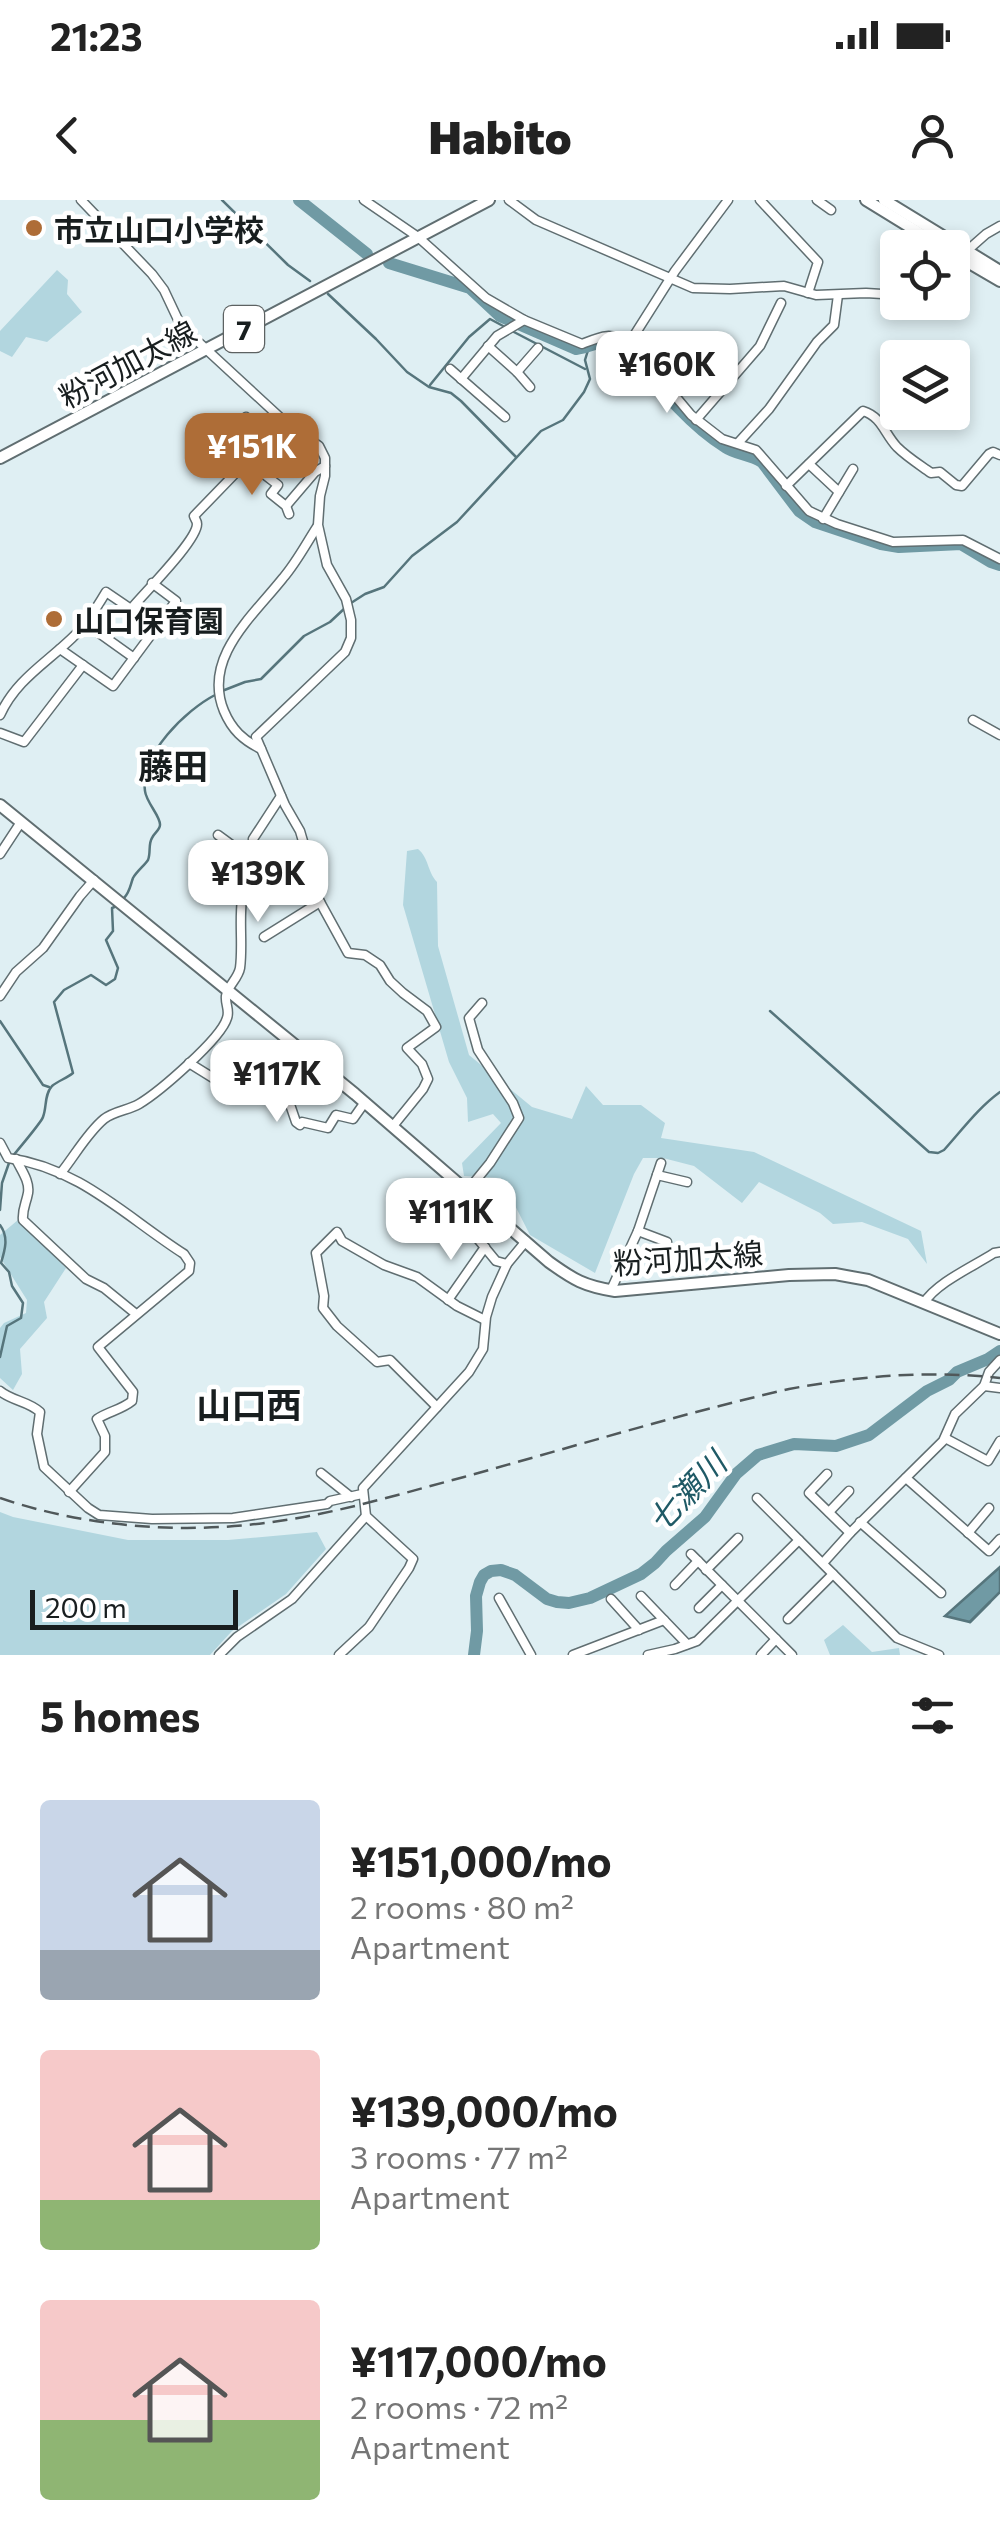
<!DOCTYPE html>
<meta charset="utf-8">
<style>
body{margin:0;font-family:Commissioner,"Noto Sans JP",sans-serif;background:#f2f2f2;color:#222;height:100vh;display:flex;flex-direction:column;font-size:38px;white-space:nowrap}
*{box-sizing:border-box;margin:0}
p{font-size:32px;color:#767676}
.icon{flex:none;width:55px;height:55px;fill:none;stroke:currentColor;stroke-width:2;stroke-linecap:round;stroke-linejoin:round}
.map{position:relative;height:1455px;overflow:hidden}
.sheet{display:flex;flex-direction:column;background:#fff;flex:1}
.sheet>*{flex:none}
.controls{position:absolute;left:880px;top:30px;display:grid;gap:20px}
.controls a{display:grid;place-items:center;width:90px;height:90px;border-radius:10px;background:#fff;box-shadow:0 5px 15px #0003;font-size:50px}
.scale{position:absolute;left:30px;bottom:25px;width:208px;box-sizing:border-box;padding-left:10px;border:5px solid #181e1f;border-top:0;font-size:28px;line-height:35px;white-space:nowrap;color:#181e1f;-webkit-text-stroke:8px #fff;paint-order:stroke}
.price{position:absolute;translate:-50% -85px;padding:0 22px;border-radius:20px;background:#fff;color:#222;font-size:32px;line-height:65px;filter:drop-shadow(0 2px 5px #0008)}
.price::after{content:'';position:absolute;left:50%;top:60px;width:30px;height:22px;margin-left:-15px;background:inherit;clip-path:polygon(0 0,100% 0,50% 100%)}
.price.on{background:#ae6d37;color:#fff}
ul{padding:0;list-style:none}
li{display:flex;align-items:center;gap:30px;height:250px;padding:0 40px}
li span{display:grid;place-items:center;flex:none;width:280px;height:200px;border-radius:10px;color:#555}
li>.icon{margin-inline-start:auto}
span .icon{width:120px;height:120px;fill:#fffc;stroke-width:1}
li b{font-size:42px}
h2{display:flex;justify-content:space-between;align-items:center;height:120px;padding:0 40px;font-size:42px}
.status{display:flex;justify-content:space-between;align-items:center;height:70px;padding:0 50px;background:#fff;direction:ltr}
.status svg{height:28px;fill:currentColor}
header{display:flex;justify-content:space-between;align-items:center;height:130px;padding:0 40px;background:#fff;font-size:45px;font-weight:800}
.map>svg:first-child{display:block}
.green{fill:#b2d6df}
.water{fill:#709aa4;stroke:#56757c;stroke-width:2.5}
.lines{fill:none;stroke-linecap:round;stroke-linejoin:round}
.stream{stroke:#56757c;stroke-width:2.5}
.river{stroke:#709aa4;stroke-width:12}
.minor-casing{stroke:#606e71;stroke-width:11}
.major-casing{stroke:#606e71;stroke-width:14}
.minor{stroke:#fff;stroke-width:8}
.major{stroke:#fff;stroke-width:10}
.rail{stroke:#50585a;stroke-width:2.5;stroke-dasharray:15 8;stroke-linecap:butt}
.poi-dot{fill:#ae6d37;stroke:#fff;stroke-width:4}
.labels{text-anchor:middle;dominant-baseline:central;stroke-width:9;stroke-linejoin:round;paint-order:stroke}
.shield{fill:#fff;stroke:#5d6262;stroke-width:2.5}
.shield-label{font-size:28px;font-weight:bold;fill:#181e1f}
.poi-label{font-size:30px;font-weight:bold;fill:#181e1f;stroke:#fff;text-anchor:start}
.street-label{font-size:30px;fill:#181e1f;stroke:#fff}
.water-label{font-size:32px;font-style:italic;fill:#1f5a66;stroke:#fff}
.quarter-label{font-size:35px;font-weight:bold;fill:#181e1f;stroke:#fff}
</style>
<div class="status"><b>21:23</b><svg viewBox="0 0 49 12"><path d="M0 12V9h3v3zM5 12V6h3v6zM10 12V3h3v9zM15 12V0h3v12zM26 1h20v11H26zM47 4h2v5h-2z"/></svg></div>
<header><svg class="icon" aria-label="back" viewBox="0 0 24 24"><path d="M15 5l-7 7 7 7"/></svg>Habito<svg class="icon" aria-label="person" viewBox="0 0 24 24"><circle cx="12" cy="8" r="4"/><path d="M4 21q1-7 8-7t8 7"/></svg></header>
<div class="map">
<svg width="1000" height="1455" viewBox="0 0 1000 1455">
<rect width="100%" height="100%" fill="#dfeff3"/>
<g class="green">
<path d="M57,70L68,80L67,94L82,112L47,142L26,137L12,157L0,151V131Z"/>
<path d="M418,649C429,658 427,671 437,682L438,746L469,855L532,907L572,919L586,886L603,905H641L665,923L661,938L754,952L921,1031L927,1064L908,1039L862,1022L833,1024L820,1013L759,982L742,1003L694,966L663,958H643L634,974L595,1073L530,1035L501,978L464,976L462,963L501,923L493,914L468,922L467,898L449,862L403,705L407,651Z"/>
<path d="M18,1020L66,1068L44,1102L47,1118L20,1149L22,1174L13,1190L0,1178V1128L4,1123L26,1113L27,1100L0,1057V1035Z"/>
<path d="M0,1312L13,1317L128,1340H228L317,1332L326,1349L286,1394L232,1431L210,1455H0Z"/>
<path d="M843,1425L872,1452L899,1448L900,1455H830L824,1440Z"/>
</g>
<path class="water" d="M1000,1367V1392L970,1422L945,1416Z"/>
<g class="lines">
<g class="stream">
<path d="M222,0L288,65L310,81"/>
<path d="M328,94L376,139L407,172L429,187L451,193L461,201L516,257"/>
<path d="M512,131L585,169"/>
<path d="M430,185L469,137L490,119L505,127"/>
<path d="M351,403L365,394L384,387L412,356L457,322L541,231L563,220L584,192L590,179L585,160L589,147"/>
<path d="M222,491L245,482L261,479L304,436L330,422L345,408"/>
<path d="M124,698C130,692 130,686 133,678C137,671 144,666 148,660C151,653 148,644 152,638C154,633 160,630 160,625C161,617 146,602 145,591C140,554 186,510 215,495"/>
<path d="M770,811L929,952L938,953L944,950C962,930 978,908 1000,892"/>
<path d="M0,821L43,885L49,887"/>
<path d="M13,956C19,948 41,923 43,917C47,907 44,895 52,886C58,881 67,878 73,873L54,802L64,790L91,775L106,785L115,779L118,768L106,740L113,731L112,708L117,706"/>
<path d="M0,1010L2,983L9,963"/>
<path d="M0,1025C9,1037 5,1050 1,1063L9,1072L12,1086L23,1103L21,1118L7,1126L0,1157"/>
<path d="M970,1422L990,1402"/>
</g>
<g class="river">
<path d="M299,0L367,54"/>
<path d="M389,63L470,88L500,116L576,149C595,146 609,135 626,146C656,182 685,222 725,247C737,255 750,254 762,262L799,311L815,322L881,344L899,347L961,344L991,362L1000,365"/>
<path d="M474,1455L477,1431L476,1396L480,1382L484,1375L491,1371L501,1370L515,1375L547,1399L557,1402L569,1403L590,1398L641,1374L655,1363L666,1351L705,1317L736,1274L758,1255L794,1244L836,1246L869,1235L927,1191L949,1180L957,1172L988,1159L1000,1151"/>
</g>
<g class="minor-casing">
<g id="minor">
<path d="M364,0L418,37L486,98L524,120L582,144C602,136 609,132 630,142L691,215L722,239L756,250L809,311L837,324L893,342L963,340L1000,359"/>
<path d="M509,0L536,20L693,88L730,89L784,86L816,95L866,93L898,95"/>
<path d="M760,0L818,62L808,93"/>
<path d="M817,0L831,10"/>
<path d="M952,64L986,34L1000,26"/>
<path d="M630,142L675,71L728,0"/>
<path d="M488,146L517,172L530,187"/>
<path d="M450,169L505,217"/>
<path d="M517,172L538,148"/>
<path d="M461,179L497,136L524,120"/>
<path d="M246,217L269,238"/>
<path d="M696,220L760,146L781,103"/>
<path d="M272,235L298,254"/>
<path d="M738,243L769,209L817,142L834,125L838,95"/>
<path d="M247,261L278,285L271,294L286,306L289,314"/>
<path d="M809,264L839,292"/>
<path d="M786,286L863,211C882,217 884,233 897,247C907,257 920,265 931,273L940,272L956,285L962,286L989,254L993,252L1000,255"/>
<path d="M286,306L315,272L325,266"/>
<path d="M823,319L853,269"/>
<path d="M131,409L156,429"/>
<path d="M85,423L134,458"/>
<path d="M60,449L113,486L176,401L152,383"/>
<path d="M0,515C16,480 45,464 72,438C86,425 96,409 106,392L131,409C143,394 197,341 197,324C197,321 195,319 194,316L285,222"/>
<path d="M973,520L1000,535"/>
<path d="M0,533L24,542L83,465"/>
<path d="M261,549C243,540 232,530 224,511C202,458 253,416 283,378C296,363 306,344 317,327"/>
<path d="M218,635L233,646L241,673L242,699"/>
<path d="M253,639L281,596"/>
<path d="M0,654L21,622"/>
<path d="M302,658L320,702L348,753L365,755L380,765L390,781L403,793L427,811L436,827L407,848L422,864L428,879L423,889L393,926"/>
<path d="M264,737L320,702"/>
<path d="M0,796L16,772L43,748L80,696L94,680"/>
<path d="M189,863L218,881L248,868L270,883L283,884L296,922L300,925L302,922L328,928L336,915L353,919L365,902"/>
<path d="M0,943L8,958C80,968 126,1017 184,1054L190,1063L189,1071L98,1147L133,1192L132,1201C121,1210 109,1211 97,1219L105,1236V1252L69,1292"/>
<path d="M16,959C21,970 30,981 28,993C26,1004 22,1009 23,1020L86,1079L104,1088L136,1114"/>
<path d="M60,974C74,957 87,933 104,919C114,911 129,910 139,904C159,892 221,839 227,818C230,810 225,804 226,796C228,785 238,779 240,768C243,746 239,722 242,699L302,658L305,648L300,631L285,605L256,537L345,452L351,438V420L346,399L327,365L318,325L320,296L325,276V258L319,246L285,222L181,126L164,90L152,74L81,0"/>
<path d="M657,975L687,982"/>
<path d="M452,978L450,1005L496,1061L507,1064"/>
<path d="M468,990L490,963L519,918L513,903L478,850L469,818L482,803"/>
<path d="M638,1031L667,1042"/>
<path d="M611,1090L638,1031L661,963"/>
<path d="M448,1100L485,1047"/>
<path d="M924,1103C936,1083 974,1066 994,1053L1000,1052"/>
<path d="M984,1186L1000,1188"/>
<path d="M0,1191C12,1201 28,1201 40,1212L37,1234L44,1267L88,1308L99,1315L152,1319L233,1318L327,1304L330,1301L362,1294"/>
<path d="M437,1207L390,1160L377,1162L337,1126L323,1108L324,1096L316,1053L337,1032L342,1041L384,1065L417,1077L457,1106L485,1120"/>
<path d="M945,1238L988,1261L1000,1241"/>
<path d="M321,1273L351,1297"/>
<path d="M827,1274L809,1293L850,1333"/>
<path d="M906,1278L989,1351L1000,1339"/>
<path d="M757,1298L799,1340"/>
<path d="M829,1312L849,1291"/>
<path d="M860,1322L941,1393"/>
<path d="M968,1333L989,1308"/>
<path d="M691,1354L792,1455"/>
<path d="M823,1363L850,1333L943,1241L955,1214L984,1186L989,1172L1000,1160"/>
<path d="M706,1370L738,1338"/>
<path d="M675,1385L698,1361"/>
<path d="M641,1396L664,1420"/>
<path d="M499,1398L531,1455"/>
<path d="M611,1399L639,1430"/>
<path d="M699,1408L722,1385"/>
<path d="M788,1419L833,1374"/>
<path d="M219,1455L237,1437L292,1399L366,1316"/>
<path d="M339,1455L369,1427L409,1368L413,1359L366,1316L363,1288L469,1172L483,1149L486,1117L492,1097L507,1064L526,1041"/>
<path d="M573,1455L664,1420L687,1444"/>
<path d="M648,1455L675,1449L697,1441L799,1340L897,1438L939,1455"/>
<path d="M761,1455L776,1439"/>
</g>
</g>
<g class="major-casing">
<g id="major">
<path d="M866,0L944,48"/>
<path d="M884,0L1000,71"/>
<path d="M952,53L1000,81"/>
<path d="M0,258L489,0"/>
<path d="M0,605L355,894L549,1062C574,1080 584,1086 615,1091L789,1075L835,1074L868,1080L1000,1134"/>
</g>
</g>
<use href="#minor" class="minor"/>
<use href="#major" class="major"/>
<path class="rail" d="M0,1298C88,1328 188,1335 279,1321C342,1312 403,1293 464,1277C572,1247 680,1214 789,1189C859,1176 928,1170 1000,1178"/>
</g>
<g class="poi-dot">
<circle cx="34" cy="28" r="10"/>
<circle cx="54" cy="419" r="10"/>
</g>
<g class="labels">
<rect class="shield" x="224" y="106" width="40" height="46" rx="8"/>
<g class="shield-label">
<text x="244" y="129">7</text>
</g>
<g class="poi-label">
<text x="54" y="28">市立山口小学校</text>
<text x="74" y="419">山口保育園</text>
</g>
<g class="street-label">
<text transform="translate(127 163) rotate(-28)">粉河加太線</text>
<text transform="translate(688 1057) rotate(-4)">粉河加太線</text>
</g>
<g class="water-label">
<text transform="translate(686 1291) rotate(-46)">七瀬川</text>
</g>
<g class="quarter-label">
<text x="173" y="564">藤田</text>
<text x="249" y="1203">山口西</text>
</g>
</g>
</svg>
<div class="controls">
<a><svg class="icon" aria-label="locate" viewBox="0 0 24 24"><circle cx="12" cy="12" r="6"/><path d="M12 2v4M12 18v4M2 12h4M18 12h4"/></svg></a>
<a><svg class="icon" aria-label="layers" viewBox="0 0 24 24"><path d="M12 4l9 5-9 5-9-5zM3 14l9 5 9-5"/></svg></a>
</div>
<div class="scale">200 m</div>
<b class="price" style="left:667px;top:216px">¥160K</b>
<b class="price on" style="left:252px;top:298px">¥151K</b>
<b class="price" style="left:258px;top:725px">¥139K</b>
<b class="price" style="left:277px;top:925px">¥117K</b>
<b class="price" style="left:451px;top:1063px">¥111K</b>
</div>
<section class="sheet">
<h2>5 homes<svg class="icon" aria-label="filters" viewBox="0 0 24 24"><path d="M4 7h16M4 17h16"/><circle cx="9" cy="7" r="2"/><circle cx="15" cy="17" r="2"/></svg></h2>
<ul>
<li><span style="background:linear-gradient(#c9d6e8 75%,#9aa5b1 0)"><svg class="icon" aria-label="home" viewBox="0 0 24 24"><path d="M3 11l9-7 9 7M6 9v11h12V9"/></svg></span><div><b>¥151,000/mo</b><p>2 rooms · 80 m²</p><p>Apartment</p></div></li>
<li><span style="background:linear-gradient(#f6c9c9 75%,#8fb573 0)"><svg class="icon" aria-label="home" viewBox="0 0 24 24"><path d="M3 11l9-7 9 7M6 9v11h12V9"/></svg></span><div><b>¥139,000/mo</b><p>3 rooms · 77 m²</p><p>Apartment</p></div></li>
<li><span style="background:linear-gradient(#f6c9c9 60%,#8fb573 0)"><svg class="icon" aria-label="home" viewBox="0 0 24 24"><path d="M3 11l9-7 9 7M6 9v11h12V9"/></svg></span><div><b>¥117,000/mo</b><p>2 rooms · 72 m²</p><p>Apartment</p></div></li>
</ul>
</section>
